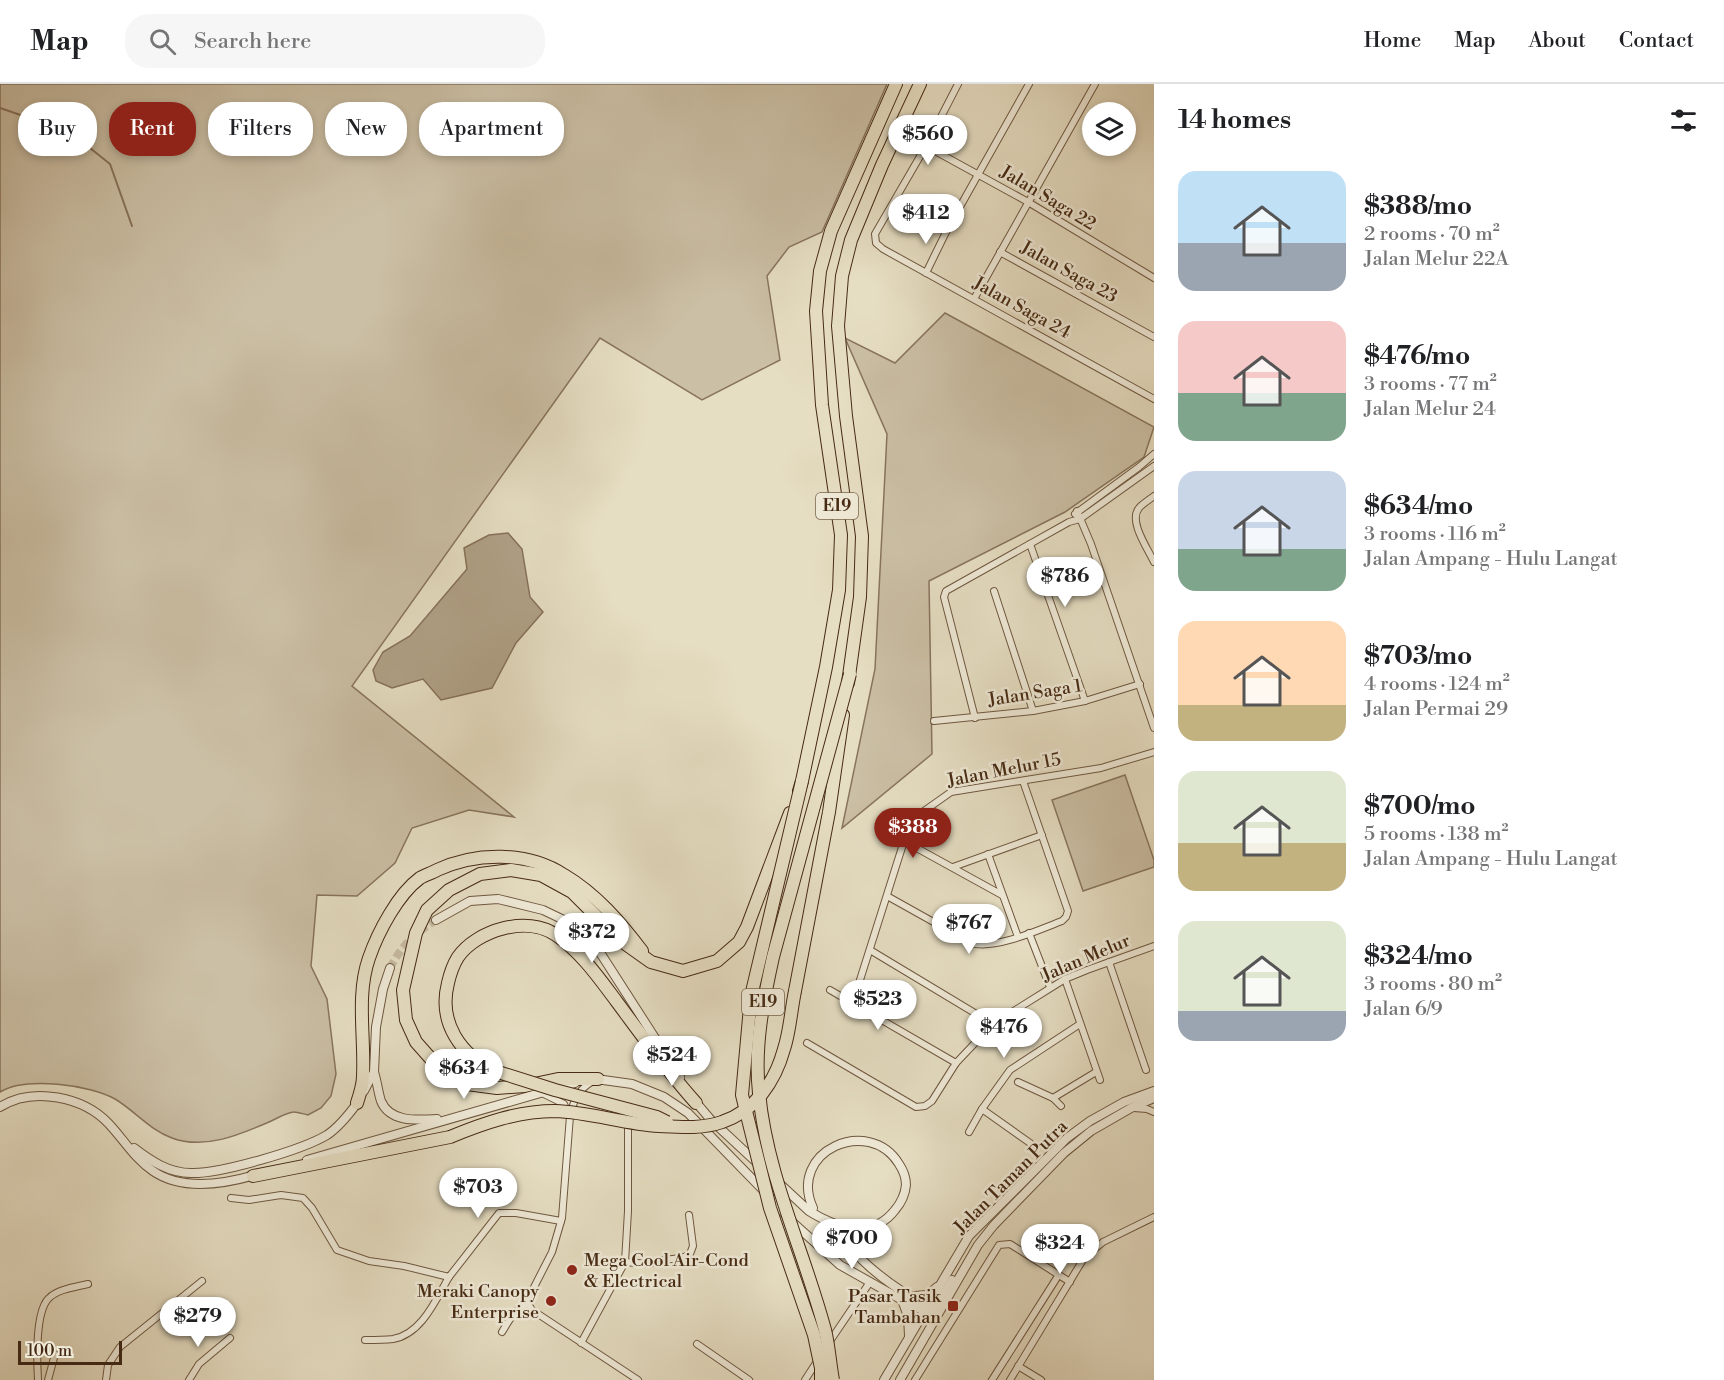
<!DOCTYPE html>
<meta charset="utf-8">
<style>
body{margin:0;font-family:"Libre Bodoni",serif;background:#f6f6f6;color:#202124;height:100vh;display:flex;flex-direction:column;font-size:22px;white-space:nowrap}
*{box-sizing:border-box;margin:0}
p{font-size:20px;color:#757577}
.icon{flex:none;width:33px;height:33px;fill:none;stroke:currentColor;stroke-width:2;stroke-linecap:round;stroke-linejoin:round}
.map{position:relative;flex:1;overflow:hidden}
.side{display:flex;flex-direction:column;background:#fff;width:570px}
.side>*{flex:none}
.banner{position:absolute;left:18px;top:18px;width:570px;height:54px;display:flex;gap:12px}
.fabs{position:absolute;left:1082px;top:18px;display:grid;gap:12px}
.fabs a{display:grid;place-items:center;width:54px;height:54px;border-radius:50%;background:#fff;box-shadow:0 3px 9px #0003;font-size:30px}
.scale{position:absolute;left:18px;bottom:15px;width:104px;box-sizing:border-box;padding-left:6px;border:3px solid #462a13;border-top:0;font-size:16px;line-height:21px;white-space:nowrap;color:#462a13;-webkit-text-stroke:4px #efead8;paint-order:stroke}
.price{position:absolute;translate:-50% -51px;padding:0 14px;border-radius:21px;background:#fff;color:#222;font-size:20px;line-height:39px;filter:drop-shadow(0 2px 3px #0008)}
.price::after{content:'';position:absolute;left:50%;top:36px;width:18px;height:14px;margin-left:-9px;background:inherit;clip-path:polygon(0 0,100% 0,50% 100%)}
.price.on{background:#8f2418;color:#fff}
ul{padding:0;list-style:none}
li{display:flex;align-items:center;gap:18px;height:150px;padding:0 24px}
li span{display:grid;place-items:center;flex:none;width:168px;height:120px;border-radius:18px;color:#555}
li>.icon{margin-inline-start:auto}
span .icon{width:72px;height:72px;fill:#fffc;stroke-width:1}
li b{font-size:26px}
h2{display:flex;justify-content:space-between;align-items:center;height:72px;padding:0 24px;font-size:26px}
.pill{padding:0 21px;border-radius:24px;background:#fff;box-shadow:0 3px 9px #0003;font-size:21px;line-height:54px}
.pill.on{background:#8f2418;color:#fff}
header{display:flex;align-items:center;gap:36px;box-sizing:border-box;height:84px;padding:0 30px;background:#fff;border-bottom:2px solid #e0e0e0}
header strong{font-size:28px}
nav{display:flex;gap:33px;margin-inline-start:auto;font-size:21px}
.search{width:420px;height:54px;background:#f6f6f6;display:flex;align-items:center;gap:15px;box-sizing:border-box;padding:0 21px;border-radius:24px;color:#757577;font-size:22px}
main{display:flex;flex:1;min-height:0}
.map>svg:first-child{display:block}
.green{fill:#cbbfa5;stroke:#88745c;stroke-width:1.5}
.water{fill:#b0a187;stroke:#867159;stroke-width:1.5}
.lines{fill:none;stroke-linecap:round;stroke-linejoin:round}
.stream{stroke:#867159;stroke-width:2}
.tertiary-tunnel{stroke:#c6baa0;stroke-width:8;stroke-dasharray:8 4;stroke-linecap:butt}
.minor-casing{stroke:#6e573f;stroke-width:8}
.tertiary-casing{stroke:#6e573f;stroke-width:10}
.motorway-casing{stroke:#462a13;stroke-width:14}
.minor{stroke:#efead8;stroke-width:6}
.tertiary{stroke:#efead8;stroke-width:8}
.motorway{stroke:#e6dec3;stroke-width:12}
.motorway-bridge-casing{stroke:#462a13;stroke-width:14;stroke-linecap:butt}
.motorway-bridge{stroke:#e6dec3;stroke-width:12}
.poi-dot{fill:#8f2418;stroke:#efead8;stroke-width:2}
.labels{text-anchor:middle;dominant-baseline:central;stroke-width:5;stroke-linejoin:round;paint-order:stroke}
.shield{fill:#efead8;stroke:#79644e;stroke-width:1.5}
.shield-label{font-size:16px;font-weight:bold;fill:#462a13}
.street-label{font-size:18px;fill:#462a13;stroke:#efead8}
.poi-label{font-size:18px;fill:#462a13;stroke:#efead8;text-anchor:end}
</style>
<header>
<strong>Map</strong>
<div class="search"><svg class="icon" aria-label="search" viewBox="0 0 24 24"><circle cx="10" cy="10" r="6"/><path d="M15 15l6 6"/></svg>Search here</div>
<nav><a>Home</a><a>Map</a><a>About</a><a>Contact</a></nav>
</header>
<main>
<div class="map">
<svg width="1154" height="1296" viewBox="0 0 1154 1296">
<rect width="100%" height="100%" fill="#e6dec3"/>
<filter id="stains"><feTurbulence type="fractalNoise" baseFrequency=".00333" numOctaves="4"/><feColorMatrix values="0 0 0 0 .2 0 0 0 0 .09 0 0 0 0 .02 0 0 0 .5 -.17"/></filter>
<radialGradient id="worn" r=".72"><stop offset=".6" stop-color="#630" stop-opacity="0"/><stop offset="1" stop-color="#630" stop-opacity=".3"/></radialGradient>
<g class="green">
<path d="M0,0H887L822,148L789,163L767,192L780,276L702,316L600,254L352,602L514,733L469,726L412,744L395,779L357,812L317,811L311,882L327,915L336,990L331,1012L321,1024L308,1031C303,1030 298,1028 294,1028C287,1028 276,1035 269,1038C239,1051 204,1066 172,1054C150,1046 135,1027 115,1015C90,1001 26,992 0,1008Z"/>
<path d="M945,229L1154,343L1144,373L1065,428L929,497L932,670L842,744L875,585L887,350L845,254L895,279Z"/>
<path d="M1125,691L1154,776V783L1083,807L1052,716Z"/>
</g>
<path class="water" d="M508,449L522,465L530,513L543,528L516,559L492,604L441,616L423,595L392,604L376,597L373,586L383,568L410,552L467,485L464,464L489,451Z"/>
<g class="lines">
<path class="stream" d="M0,24L70,48L110,80L132,142"/>
<g class="tertiary-tunnel">
<path d="M390,884C402,861 414,850 436,836"/>
<path d="M819,1132L828,1143L845,1158"/>
</g>
<g class="minor-casing">
<g id="minor">
<path d="M958,0L926,62L875,150L876,159L883,165L1154,315"/>
<path d="M926,62L1028,118L1154,194"/>
<path d="M1000,168L1154,253"/>
<path d="M926,189L948,144L1029,0"/>
<path d="M974,215L1095,0"/>
<path d="M1154,412C1149,416 1142,420 1139,424C1128,437 1148,465 1154,478"/>
<path d="M1077,427L1091,460L1154,644"/>
<path d="M1075,430L1139,383L1154,370"/>
<path d="M1030,460L1085,617"/>
<path d="M994,507L1033,627"/>
<path d="M975,634L944,513L946,507L1069,438L1080,435L1154,382"/>
<path d="M934,637L1033,627L1085,617L1140,600"/>
<path d="M904,757L1002,811"/>
<path d="M988,770L1018,853"/>
<path d="M953,783L1042,751"/>
<path d="M887,812L971,859C995,866 1038,846 1062,837L1066,833L1068,827L1023,697"/>
<path d="M1029,849L1050,903"/>
<path d="M870,866L993,940"/>
<path d="M1109,878L1146,986"/>
<path d="M1065,895L1100,996"/>
<path d="M830,906L956,979"/>
<path d="M853,918L904,757L912,738L917,732L951,708L1101,684L1154,668"/>
<path d="M807,959L916,1023L925,1022L932,1017L956,979L993,940L1065,895L1087,886L1154,862"/>
<path d="M1018,998L1053,1014L1061,1022"/>
<path d="M542,1009L564,1020L568,1029"/>
<path d="M1053,1014L1096,988"/>
<path d="M1134,1024L1147,1025L1154,1028"/>
<path d="M982,1025L1030,1059"/>
<path d="M969,1048L982,1025L1010,986L1080,940"/>
<path d="M231,1114L249,1116L281,1111L303,1114L312,1124L337,1166L369,1177L404,1182L449,1193L499,1129H516L561,1137"/>
<path d="M625,1178L649,1180L663,1176L682,1174L690,1170L693,1162L689,1131"/>
<path d="M528,1220L529,1213L552,1168L562,1134L570,1032C574,1015 578,1006 593,997"/>
<path d="M528,1220L532,1226L638,1296"/>
<path d="M502,1248C509,1237 515,1224 528,1220"/>
<path d="M365,1256C374,1256 384,1256 393,1255C422,1250 436,1215 449,1193"/>
<path d="M581,1259L625,1178L628,1127V1044"/>
<path d="M697,1260L749,1296"/>
<path d="M828,1260L870,1198"/>
<path d="M1018,1282L1041,1296"/>
<path d="M38,1296C37,1278 35,1227 49,1214C58,1205 76,1203 88,1200"/>
<path d="M48,1296L55,1270"/>
<path d="M106,1296L108,1281L120,1263L202,1197"/>
<path d="M189,1296L199,1280L230,1254"/>
<path d="M805,1296L818,1276"/>
<path d="M915,1296L999,1161L1010,1160L1070,1198"/>
<path d="M992,1296L1058,1192"/>
<path d="M1010,1296L1084,1174L1103,1158L1154,1133"/>
</g>
</g>
<g class="tertiary-casing">
<g id="tertiary">
<path d="M436,836L470,817L498,815L543,826L568,838L592,856L680,993"/>
<path d="M374,988C377,997 378,1008 381,1017C390,1039 418,1036 437,1035"/>
<path d="M596,995L632,1000L664,1013L688,1029L767,1110L791,1137L840,1181L902,1216L926,1228H931"/>
<path d="M364,1007L374,988L376,943L383,905L390,884"/>
<path d="M694,1016L711,1036L809,1127C836,1144 872,1156 895,1126C901,1119 905,1111 906,1101C906,1094 903,1086 899,1080C869,1031 787,1067 813,1124"/>
<path d="M0,1023C33,1002 84,1013 109,1040C124,1056 135,1075 153,1087C182,1107 224,1100 255,1091"/>
<path d="M134,1064C151,1077 169,1089 191,1089C220,1090 302,1066 327,1051C339,1043 350,1029 358,1018"/>
<path d="M307,1076L575,999"/>
<path d="M845,1158C869,1186 896,1206 929,1223"/>
<path d="M914,1212L928,1211L937,1203"/>
<path d="M902,1216L908,1232L909,1252"/>
<path d="M931,1231L952,1196"/>
<path d="M884,1296L969,1152L1067,1054L1090,1037L1124,1018L1154,1007"/>
<path d="M900,1296L978,1161L994,1141L1064,1069L1091,1047L1131,1024L1154,1014"/>
</g>
</g>
<g class="motorway-casing">
<g id="motorway">
<path d="M848,599L860,513L862,452L846,332L838,242L842,192L851,156L882,81L920,0"/>
<path d="M799,707L802,697L826,583L839,506L841,451L822,321L816,227L820,187L831,147L896,0"/>
<path d="M795,907L829,728L843,631"/>
<path d="M495,987C460,971 438,938 448,899C450,890 453,881 458,873C477,846 527,831 556,851C581,868 599,894 617,918C643,953 667,987 696,1019"/>
<path d="M598,995H558L525,1002L497,1004L467,1000L439,984L416,958L406,936L403,906L416,849L427,826L449,806L480,790L511,786L541,791L572,808L620,856L651,878L683,887L717,877L739,858L747,843L790,729"/>
<path d="M357,1019C360,1010 363,1001 363,992C365,953 356,911 369,874C378,848 398,810 420,794C425,791 432,789 437,786C476,768 527,767 564,791C596,810 620,838 642,867"/>
<path d="M253,1092L450,1053"/>
</g>
</g>
<use href="#minor" class="minor"/>
<use href="#tertiary" class="tertiary"/>
<use href="#motorway" class="motorway"/>
<g class="motorway-bridge-casing">
<g id="motorway-bridge">
<path d="M802,697L751,912L742,1011L770,1124L814,1251L821,1284V1296"/>
<path d="M495,987L555,1006L657,1033L667,1038"/>
<path d="M450,1053C484,1039 518,1027 555,1027C590,1028 624,1040 659,1042C679,1043 703,1045 722,1038C755,1027 775,998 784,965C790,947 791,926 795,907"/>
<path d="M833,1296C830,1280 829,1262 825,1246C804,1167 767,1092 759,1009C754,963 763,918 773,873L850,590"/>
</g>
</g>
<use href="#motorway-bridge" class="motorway-bridge"/>
</g>
<g class="poi-dot">
<circle cx="572" cy="1186" r="6"/>
<circle cx="551" cy="1217" r="6"/>
<rect x="947" y="1216" width="12" height="12" rx="3"/>
</g>
<g class="labels">
<g class="shield">
<rect x="816" y="409" width="42" height="26" rx="4.5"/>
<rect x="742" y="905" width="42" height="26" rx="4.5"/>
</g>
<g class="shield-label">
<text x="837" y="422">E19</text>
<text x="763" y="918">E19</text>
</g>
<g class="street-label">
<text transform="translate(1048 114) rotate(31)">Jalan Saga 22</text>
<text transform="translate(1069 188) rotate(29)">Jalan Saga 23</text>
<text transform="translate(1022 224) rotate(29)">Jalan Saga 24</text>
<text transform="translate(1035 609) rotate(-9)">Jalan Saga 1</text>
<text transform="translate(1004 686) rotate(-11)">Jalan Melur 15</text>
<text transform="translate(1086 874) rotate(-23)">Jalan Melur</text>
<text transform="translate(1011 1093) rotate(-45)">Jalan Taman Putra</text>
</g>
<g class="poi-label">
<text x="584" y="1176" text-anchor="start">Mega Cool Air-Cond<tspan x="584" dy="21">&amp; Electrical</tspan></text>
<text x="539" y="1207">Meraki Canopy<tspan x="539" dy="21">Enterprise</tspan></text>
<text x="941" y="1212">Pasar Tasik<tspan x="941" dy="21">Tambahan</tspan></text>
</g>
</g>
<rect width="100%" height="100%" filter="url(#stains)"/>
<rect width="100%" height="100%" fill="url(#worn)"/>
</svg>
<div class="fabs">
<a><svg class="icon" aria-label="layers" viewBox="0 0 24 24"><path d="M12 4l9 5-9 5-9-5zM3 14l9 5 9-5"/></svg></a>
</div>
<div class="scale">100 m</div>
<b class="price" style="left:928px;top:82px">$560</b>
<b class="price" style="left:926px;top:161px">$412</b>
<b class="price" style="left:1065px;top:524px">$786</b>
<b class="price on" style="left:913px;top:775px">$388</b>
<b class="price" style="left:969px;top:871px">$767</b>
<b class="price" style="left:592px;top:880px">$372</b>
<b class="price" style="left:878px;top:947px">$523</b>
<b class="price" style="left:1004px;top:975px">$476</b>
<b class="price" style="left:672px;top:1003px">$524</b>
<b class="price" style="left:464px;top:1016px">$634</b>
<b class="price" style="left:478px;top:1135px">$703</b>
<b class="price" style="left:852px;top:1186px">$700</b>
<b class="price" style="left:1060px;top:1191px">$324</b>
<b class="price" style="left:198px;top:1264px">$279</b>
<div class="banner">
<a class="pill">Buy</a>
<a class="pill on">Rent</a>
<a class="pill">Filters</a>
<a class="pill">New</a>
<a class="pill">Apartment</a>
</div>
</div>
<section class="side">
<h2>14 homes<svg class="icon" aria-label="filters" viewBox="0 0 24 24"><path d="M4 7h16M4 17h16"/><circle cx="9" cy="7" r="2"/><circle cx="15" cy="17" r="2"/></svg></h2>
<ul>
<li><span style="background:linear-gradient(#bfe0f5 60%,#9aa5b1 0)"><svg class="icon" aria-label="home" viewBox="0 0 24 24"><path d="M3 11l9-7 9 7M6 9v11h12V9"/></svg></span><div><b>$388/mo</b><p>2 rooms · 70 m²</p><p>Jalan Melur 22A</p></div></li>
<li><span style="background:linear-gradient(#f6c9c9 60%,#7fa58c 0)"><svg class="icon" aria-label="home" viewBox="0 0 24 24"><path d="M3 11l9-7 9 7M6 9v11h12V9"/></svg></span><div><b>$476/mo</b><p>3 rooms · 77 m²</p><p>Jalan Melur 24</p></div></li>
<li><span style="background:linear-gradient(#c9d6e8 65%,#7fa58c 0)"><svg class="icon" aria-label="home" viewBox="0 0 24 24"><path d="M3 11l9-7 9 7M6 9v11h12V9"/></svg></span><div><b>$634/mo</b><p>3 rooms · 116 m²</p><p>Jalan Ampang - Hulu Langat</p></div></li>
<li><span style="background:linear-gradient(#ffd9b3 70%,#c2b280 0)"><svg class="icon" aria-label="home" viewBox="0 0 24 24"><path d="M3 11l9-7 9 7M6 9v11h12V9"/></svg></span><div><b>$703/mo</b><p>4 rooms · 124 m²</p><p>Jalan Permai 29</p></div></li>
<li><span style="background:linear-gradient(#dfe7d0 60%,#c2b280 0)"><svg class="icon" aria-label="home" viewBox="0 0 24 24"><path d="M3 11l9-7 9 7M6 9v11h12V9"/></svg></span><div><b>$700/mo</b><p>5 rooms · 138 m²</p><p>Jalan Ampang - Hulu Langat</p></div></li>
<li><span style="background:linear-gradient(#dfe7d0 75%,#9aa5b1 0)"><svg class="icon" aria-label="home" viewBox="0 0 24 24"><path d="M3 11l9-7 9 7M6 9v11h12V9"/></svg></span><div><b>$324/mo</b><p>3 rooms · 80 m²</p><p>Jalan 6/9</p></div></li>
</ul>
</section>
</main>
